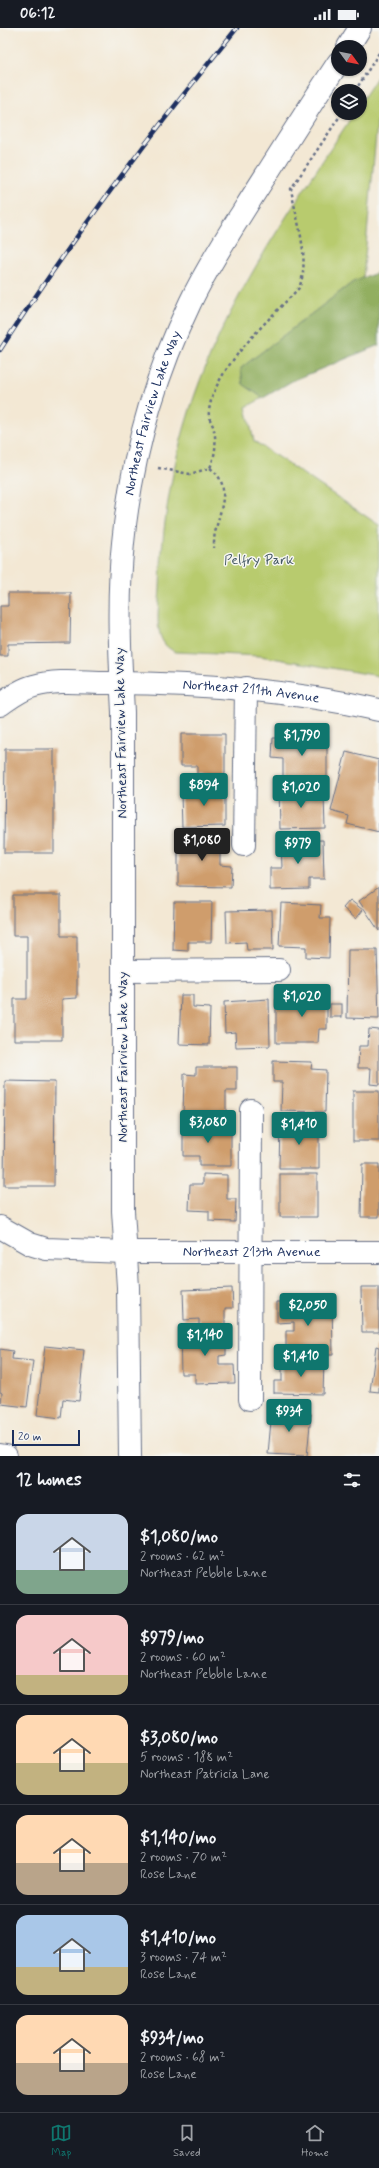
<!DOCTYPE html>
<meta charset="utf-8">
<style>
body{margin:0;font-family:Mynerve,sans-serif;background:#20242c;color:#f1f3f6;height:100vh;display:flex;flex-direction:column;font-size:15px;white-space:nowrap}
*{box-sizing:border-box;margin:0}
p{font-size:13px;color:#9ea1a6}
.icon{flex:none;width:22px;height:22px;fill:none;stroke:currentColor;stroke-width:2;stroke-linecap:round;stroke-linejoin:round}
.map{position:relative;height:1428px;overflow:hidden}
.panel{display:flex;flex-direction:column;background:#171b24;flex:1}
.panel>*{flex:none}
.needle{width:26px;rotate:122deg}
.buttons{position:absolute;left:331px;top:12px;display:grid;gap:8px}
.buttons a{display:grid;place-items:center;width:36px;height:36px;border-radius:50%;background:#171b24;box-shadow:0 1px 3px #0004;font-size:20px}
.scale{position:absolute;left:12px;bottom:10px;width:68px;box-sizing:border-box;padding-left:4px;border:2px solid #1b2f5e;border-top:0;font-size:11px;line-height:14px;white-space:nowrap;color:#1b2f5e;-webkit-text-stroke:3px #f6f6f2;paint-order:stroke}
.price{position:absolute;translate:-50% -34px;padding:0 9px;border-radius:4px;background:#0f766e;color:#fff;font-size:13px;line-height:26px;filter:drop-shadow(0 1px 2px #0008)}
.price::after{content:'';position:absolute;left:50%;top:24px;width:12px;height:9px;margin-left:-6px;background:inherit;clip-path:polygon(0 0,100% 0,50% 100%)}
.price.current{background:#222;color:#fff}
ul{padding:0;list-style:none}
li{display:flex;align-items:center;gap:12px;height:100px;padding:0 16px}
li+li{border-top:1px solid #363941}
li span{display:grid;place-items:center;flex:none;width:112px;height:80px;border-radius:12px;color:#555}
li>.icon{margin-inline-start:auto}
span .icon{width:48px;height:48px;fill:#fffc;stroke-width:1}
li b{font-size:17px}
h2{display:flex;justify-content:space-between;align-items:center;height:48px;padding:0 16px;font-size:17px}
.status{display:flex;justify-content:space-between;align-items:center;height:28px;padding:0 20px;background:#171b24;direction:ltr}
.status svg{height:11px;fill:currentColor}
.tab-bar{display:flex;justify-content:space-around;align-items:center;height:56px;border-top:1px solid #363941;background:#171b24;font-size:11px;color:#9ea1a6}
.tab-bar a{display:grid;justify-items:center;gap:2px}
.tab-bar .current{color:#0f766e}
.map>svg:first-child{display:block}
.green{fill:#b8cb6e;stroke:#6a7d66}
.forest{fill:#92af61;stroke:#566f60}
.building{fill:#cf9d6c}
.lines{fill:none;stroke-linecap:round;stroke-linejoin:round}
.minor-casing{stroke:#677087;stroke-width:24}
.tertiary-casing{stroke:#677087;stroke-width:24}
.path{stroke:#677087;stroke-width:2.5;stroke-dasharray:3 3;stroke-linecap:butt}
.minor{stroke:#fff;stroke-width:22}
.tertiary{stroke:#fff;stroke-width:22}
.rail-casing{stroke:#1b2f5e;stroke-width:4.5}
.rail{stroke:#f6f6f2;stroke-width:3;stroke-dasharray:9;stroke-linecap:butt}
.labels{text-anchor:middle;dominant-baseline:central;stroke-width:3;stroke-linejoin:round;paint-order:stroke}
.street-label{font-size:14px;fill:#1b2f5e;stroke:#f6f6f2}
.park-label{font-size:14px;fill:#425662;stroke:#f6f6f2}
</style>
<div class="status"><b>06:12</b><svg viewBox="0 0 49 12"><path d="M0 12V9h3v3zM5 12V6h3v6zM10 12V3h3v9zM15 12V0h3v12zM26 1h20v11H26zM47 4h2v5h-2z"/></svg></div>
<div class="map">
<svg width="379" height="1428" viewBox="0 0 379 1428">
<rect width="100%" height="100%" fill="#f6f6f2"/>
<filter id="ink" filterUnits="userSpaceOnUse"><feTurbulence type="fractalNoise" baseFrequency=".025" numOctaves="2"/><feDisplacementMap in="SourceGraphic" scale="8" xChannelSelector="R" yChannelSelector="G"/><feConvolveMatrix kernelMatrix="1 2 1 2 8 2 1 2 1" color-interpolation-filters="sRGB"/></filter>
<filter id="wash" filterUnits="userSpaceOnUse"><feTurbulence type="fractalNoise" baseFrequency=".012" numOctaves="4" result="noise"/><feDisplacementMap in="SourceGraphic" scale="16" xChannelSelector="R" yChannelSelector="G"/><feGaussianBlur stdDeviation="0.9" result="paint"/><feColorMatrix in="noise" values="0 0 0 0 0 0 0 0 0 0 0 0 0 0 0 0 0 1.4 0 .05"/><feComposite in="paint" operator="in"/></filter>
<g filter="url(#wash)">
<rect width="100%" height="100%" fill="#f3e8d4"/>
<path class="green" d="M379,46V74L363,251L353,254L241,340L243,356L263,370L246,379L254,413L379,497V648L260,628L176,624C151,615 159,581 160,560C162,474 182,385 219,308C256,229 307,158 354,85H360V75Z"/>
<path class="forest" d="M379,244V317L292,353L263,370L243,356L241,340L353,254Z"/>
<g id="blocks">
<g class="building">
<path d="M8,565H71L70,615L8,616V628H0V578H8Z"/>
<path d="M181,706H225V746H197V738H181Z"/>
<path d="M273,710H327V751H283V731L272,730Z"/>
<path d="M5,721H54V825H4Z"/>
<path d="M346,724L379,732V804L347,796L349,788L331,783Z"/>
<path d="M225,757V798L182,799L181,767H194V758Z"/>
<path d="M308,757V768H324L325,800L280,801L279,758Z"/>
<path d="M178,806L220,807V837L232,838L231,859L178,858Z"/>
<path d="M323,812L324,851H309V861L270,862V840H282L281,813Z"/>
<path d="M379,859V903L359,873Z"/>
<path d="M13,867H61V908H77V970L62,971V1012H14V971H27V908H13Z"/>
<path d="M350,872L363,882L356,891L343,880Z"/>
<path d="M174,874H212L211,914H188V923L173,922Z"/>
<path d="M281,875L321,877L320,890H330L329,930L306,929V919L279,918Z"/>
<path d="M272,882L273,922H247L246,914L227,915L226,883Z"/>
<path d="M348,922H377L379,991L347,990Z"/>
<path d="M314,959L325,960V962H327V1001H319L318,1015H276V971H300V975H306V962H314Z"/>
<path d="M181,967H193V979L210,980L209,1017L179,1016Z"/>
<path d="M269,971L270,1018L236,1019L235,1004L225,1005L224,974Z"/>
<rect x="330" y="976" width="12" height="13"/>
<path d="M369,1001L379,1002V1057L370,1056L371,1040H358L359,1018H368Z"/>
<path d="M273,1033L312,1034L311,1041L326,1042L325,1084L281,1083L282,1054H273Z"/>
<path d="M196,1039H237V1063H226V1090L183,1089L184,1046L196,1047Z"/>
<path d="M5,1053L55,1054L54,1158H4Z"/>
<rect x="353" y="1063" width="26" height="50"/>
<path d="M280,1095H319V1141H279Z"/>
<path d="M183,1096H231V1138H199V1128H183Z"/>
<path d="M362,1136H379V1189H361Z"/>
<path d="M203,1146L227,1147V1171H236L235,1194L209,1193V1183L189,1182L190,1156H203Z"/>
<rect x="280" y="1146" width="37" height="43"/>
<path d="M361,1259H379V1304H362Z"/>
<path d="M232,1260L233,1280H225V1300L199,1301V1291L184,1292L183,1262Z"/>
<path d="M332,1273L333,1327H286V1303H294V1294L277,1295V1274Z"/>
<path d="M226,1303V1327L219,1328V1337H234L235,1355L195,1356V1346H181L180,1304Z"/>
<path d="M45,1318L84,1322L79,1373L63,1371L61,1390L37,1387Z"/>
<path d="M376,1318L379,1319V1364L370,1363Z"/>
<path d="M0,1321L13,1323L12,1331L33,1333L27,1379L1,1376L2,1365L0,1364Z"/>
<path d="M282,1332L324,1333L323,1366L274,1365V1353H282Z"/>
<path d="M272,1382L311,1386L307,1428L268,1426Z"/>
</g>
</g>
</g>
<g filter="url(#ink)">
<use href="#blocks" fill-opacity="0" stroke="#677087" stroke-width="1"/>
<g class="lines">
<g class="minor-casing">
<g id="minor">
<path id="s1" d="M0,677C10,670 21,661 34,658C57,651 84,655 107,655C198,655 290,662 379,682"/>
<path d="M244,817L246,660"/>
<path d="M123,943L279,942"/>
<path id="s2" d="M0,1199L30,1216L46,1221L125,1224H379"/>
<path d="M250,1371L251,1082"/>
<path d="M0,1427L6,1428"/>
</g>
</g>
<g class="tertiary-casing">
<g id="tertiary">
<path d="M348,19L360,0"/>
<path id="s3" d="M130,1428L128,1259L123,1183V684C120,628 117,571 123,515C131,432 154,350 190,275C206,241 227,209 247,177C277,130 307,82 338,35"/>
</g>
</g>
<g class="path">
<path d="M355,63L379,25"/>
<path d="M158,440L190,446L210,440C216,425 217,413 213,398C211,394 208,388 209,384C212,342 271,290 299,260C311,231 296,191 291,161L342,85"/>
<path d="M210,440C232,456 221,479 216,501C214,507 214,513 214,520"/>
</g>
<use href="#minor" class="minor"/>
<use href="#tertiary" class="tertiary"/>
<g class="rail-casing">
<path id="rail" d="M0,322C73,209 152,104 237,0"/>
</g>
<use href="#rail" class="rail"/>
</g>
</g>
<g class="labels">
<g class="street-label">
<text stroke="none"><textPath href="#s3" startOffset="1047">Northeast Fairview Lake Way</textPath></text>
<text stroke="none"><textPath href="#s1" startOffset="257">Northeast 211th Avenue</textPath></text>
<text transform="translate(121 705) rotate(-91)">Northeast Fairview Lake Way</text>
<text transform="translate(123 1029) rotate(-90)">Northeast Fairview Lake Way</text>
<text stroke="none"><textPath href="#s2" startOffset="257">Northeast 213th Avenue</textPath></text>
</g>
<g class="park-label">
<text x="259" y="532">Pelfry Park</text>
</g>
</g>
</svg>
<div class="buttons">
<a><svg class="needle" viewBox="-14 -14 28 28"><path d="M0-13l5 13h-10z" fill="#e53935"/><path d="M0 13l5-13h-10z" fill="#9ea1a6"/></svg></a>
<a><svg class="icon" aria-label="layers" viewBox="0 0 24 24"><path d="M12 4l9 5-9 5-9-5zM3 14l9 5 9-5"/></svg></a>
</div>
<div class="scale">20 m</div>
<b class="price" style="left:302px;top:729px">$1,790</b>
<b class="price" style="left:204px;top:779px">$894</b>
<b class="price" style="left:301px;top:781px">$1,020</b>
<b class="price current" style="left:202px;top:834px">$1,080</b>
<b class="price" style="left:298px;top:837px">$979</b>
<b class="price" style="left:302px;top:990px">$1,020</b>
<b class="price" style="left:208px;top:1116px">$3,080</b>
<b class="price" style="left:299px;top:1118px">$1,410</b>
<b class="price" style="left:308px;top:1299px">$2,050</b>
<b class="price" style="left:205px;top:1329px">$1,140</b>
<b class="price" style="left:301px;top:1350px">$1,410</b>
<b class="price" style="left:289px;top:1405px">$934</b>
</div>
<section class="panel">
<h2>12 homes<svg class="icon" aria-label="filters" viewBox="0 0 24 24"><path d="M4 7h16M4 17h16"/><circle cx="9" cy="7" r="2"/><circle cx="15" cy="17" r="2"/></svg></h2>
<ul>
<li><span style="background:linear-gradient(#c9d6e8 70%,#7fa58c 0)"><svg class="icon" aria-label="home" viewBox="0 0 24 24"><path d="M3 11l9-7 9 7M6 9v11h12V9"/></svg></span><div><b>$1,080/mo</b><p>2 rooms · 62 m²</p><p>Northeast Pebble Lane</p></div></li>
<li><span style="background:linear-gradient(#f6c9c9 75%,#c2b280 0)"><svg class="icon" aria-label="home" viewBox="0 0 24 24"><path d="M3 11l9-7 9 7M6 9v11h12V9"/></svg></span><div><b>$979/mo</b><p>2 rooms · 60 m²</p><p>Northeast Pebble Lane</p></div></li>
<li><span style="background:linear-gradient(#ffd9b3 60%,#c2b280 0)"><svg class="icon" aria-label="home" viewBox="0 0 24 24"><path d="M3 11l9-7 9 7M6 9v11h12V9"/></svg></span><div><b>$3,080/mo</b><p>5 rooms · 188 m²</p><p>Northeast Patricia Lane</p></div></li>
<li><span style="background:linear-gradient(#ffd9b3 60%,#b9a48a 0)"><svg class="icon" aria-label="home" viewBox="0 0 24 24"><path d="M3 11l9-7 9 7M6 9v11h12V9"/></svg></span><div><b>$1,140/mo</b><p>2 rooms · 70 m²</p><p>Rose Lane</p></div></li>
<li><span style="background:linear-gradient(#a9c7e8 65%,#c2b280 0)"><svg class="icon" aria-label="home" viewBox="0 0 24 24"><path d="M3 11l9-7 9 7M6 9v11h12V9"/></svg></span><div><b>$1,410/mo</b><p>3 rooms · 74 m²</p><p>Rose Lane</p></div></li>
<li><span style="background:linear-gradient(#ffd9b3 60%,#b9a48a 0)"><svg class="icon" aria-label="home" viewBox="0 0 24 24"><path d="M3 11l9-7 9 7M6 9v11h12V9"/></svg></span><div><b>$934/mo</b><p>2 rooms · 68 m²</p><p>Rose Lane</p></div></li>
</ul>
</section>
<nav class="tab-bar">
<a class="current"><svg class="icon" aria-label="map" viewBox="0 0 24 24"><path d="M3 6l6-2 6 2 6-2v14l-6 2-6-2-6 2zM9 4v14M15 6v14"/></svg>Map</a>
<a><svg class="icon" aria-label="saved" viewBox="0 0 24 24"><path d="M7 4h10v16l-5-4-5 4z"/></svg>Saved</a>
<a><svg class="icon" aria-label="home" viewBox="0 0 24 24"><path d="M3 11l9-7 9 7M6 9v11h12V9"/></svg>Home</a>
</nav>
